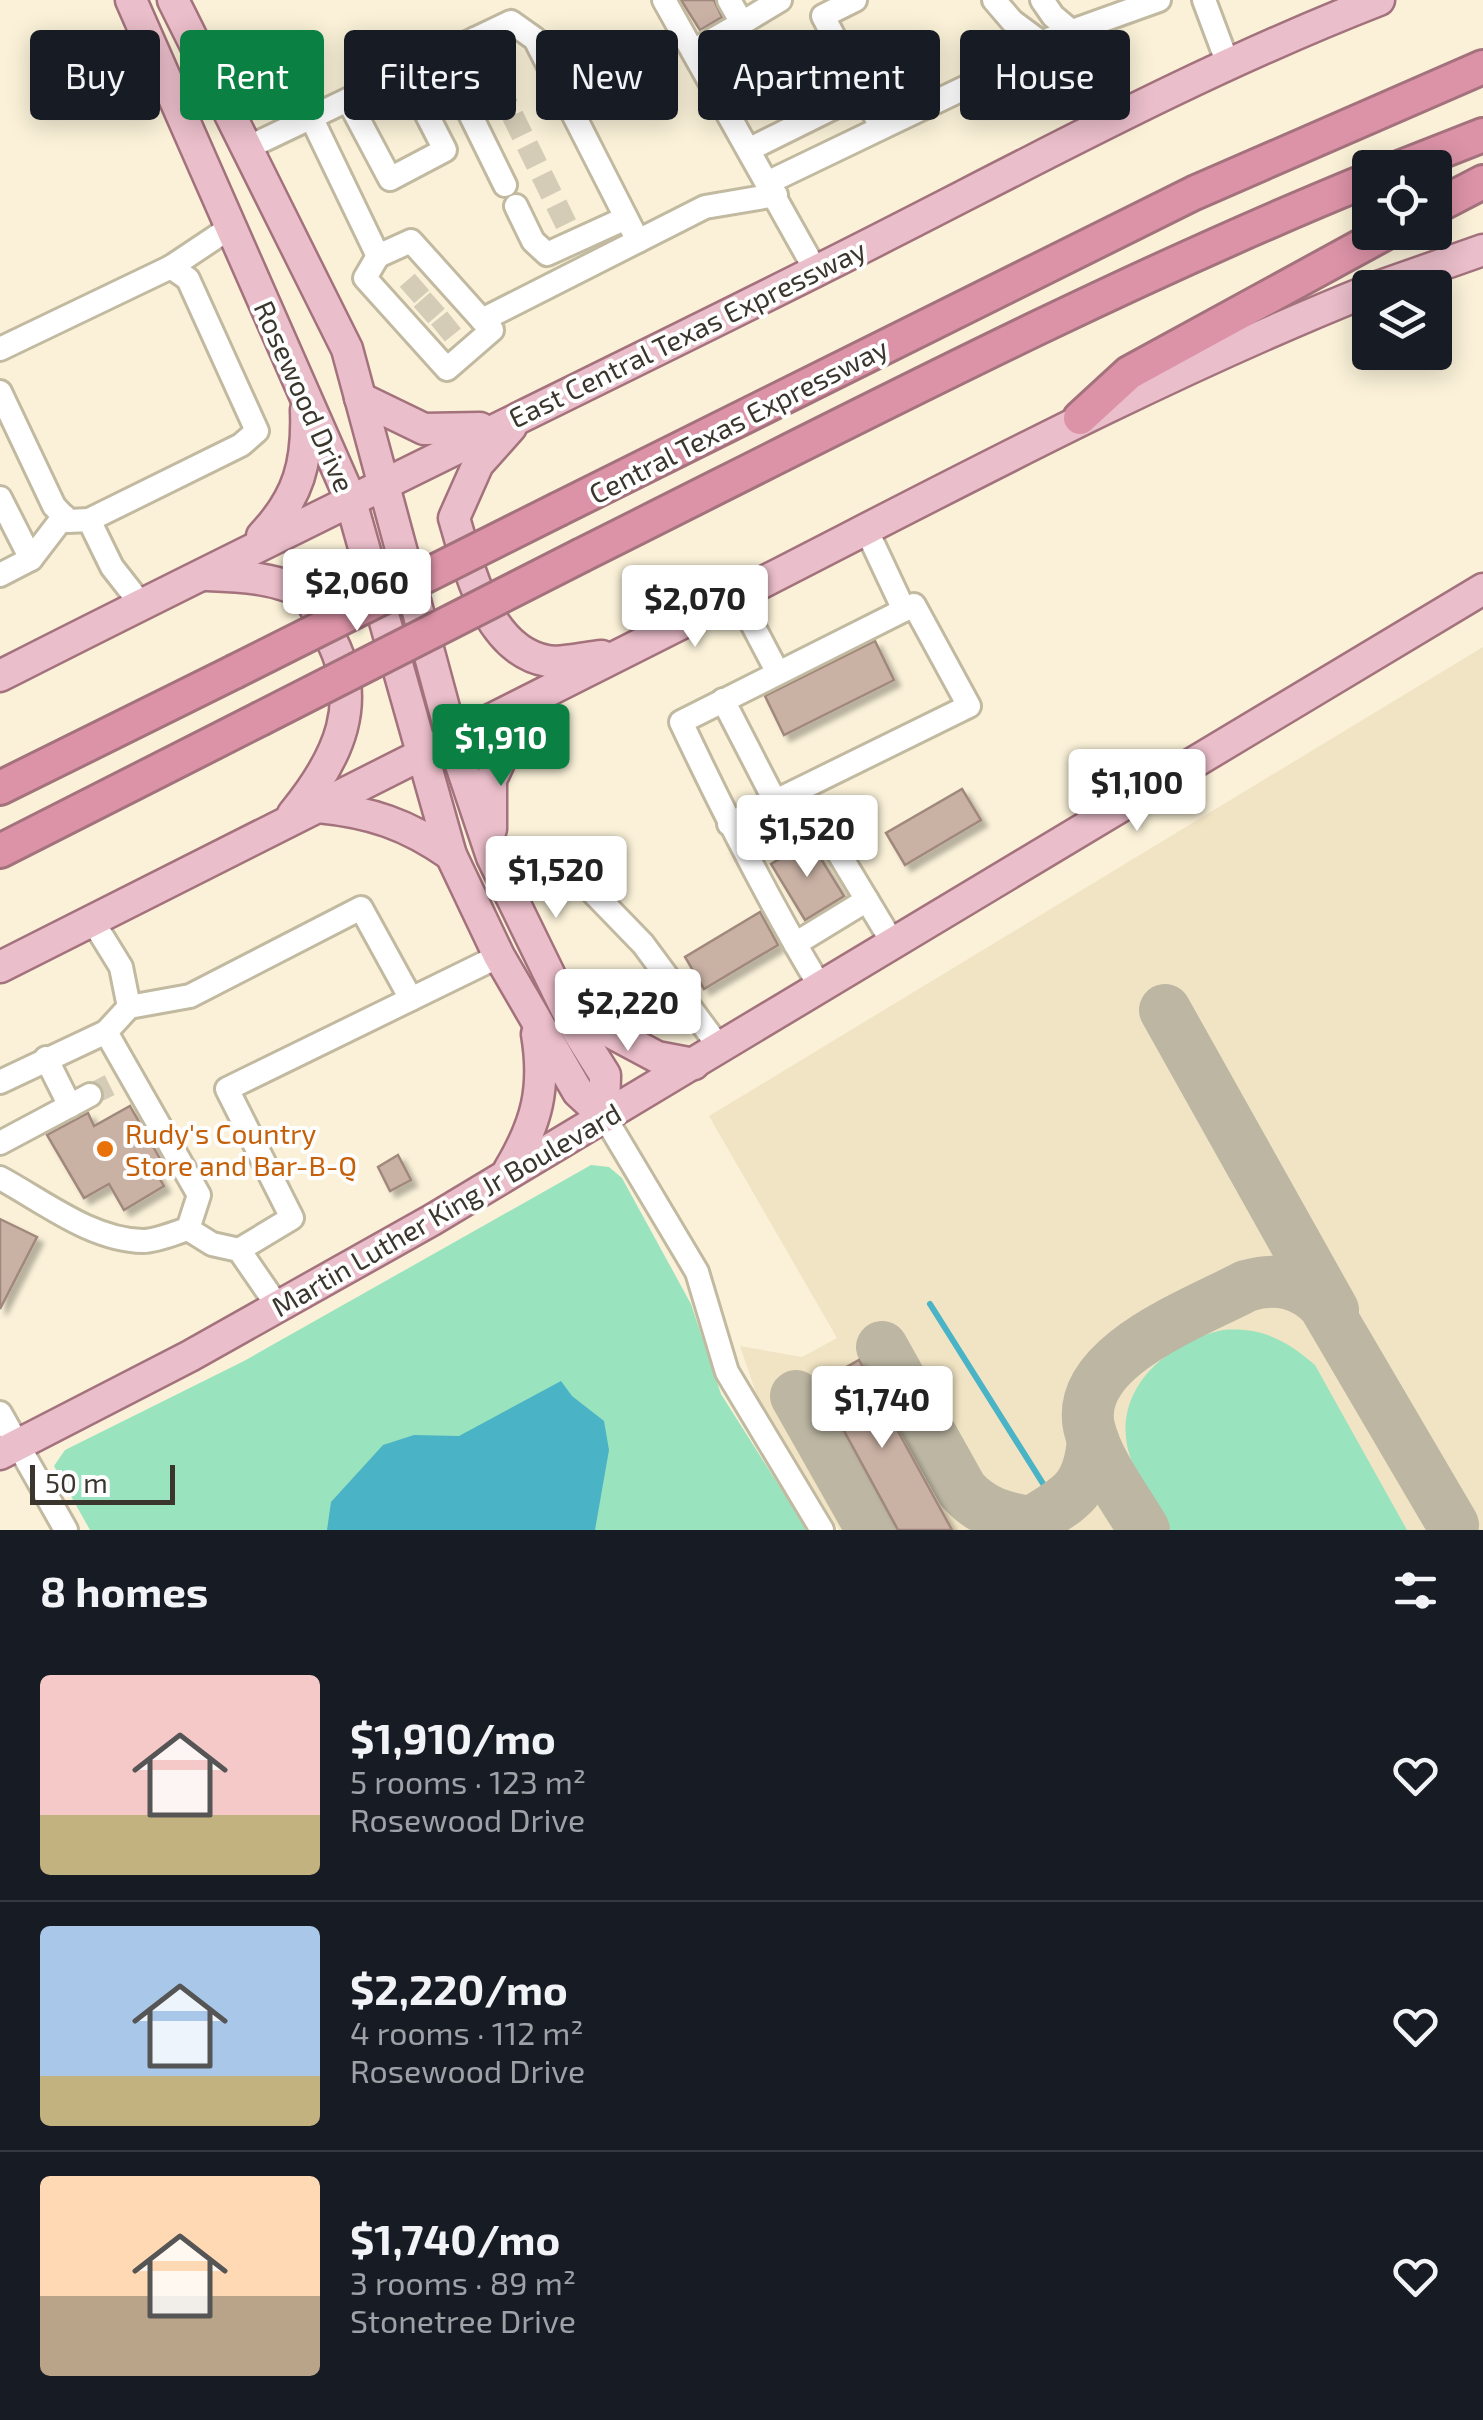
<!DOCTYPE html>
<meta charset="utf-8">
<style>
body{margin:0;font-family:"Exo 2",sans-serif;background:#20242c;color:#f1f3f6;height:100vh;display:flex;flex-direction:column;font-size:38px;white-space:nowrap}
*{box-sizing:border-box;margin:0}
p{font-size:32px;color:#9ea1a6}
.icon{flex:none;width:55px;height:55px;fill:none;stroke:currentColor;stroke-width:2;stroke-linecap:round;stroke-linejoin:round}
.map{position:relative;height:1530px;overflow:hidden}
.details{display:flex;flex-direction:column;background:#171b24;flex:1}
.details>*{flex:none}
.hud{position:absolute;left:30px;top:30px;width:1425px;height:90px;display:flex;gap:20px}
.buttons{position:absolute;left:1352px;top:150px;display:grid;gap:20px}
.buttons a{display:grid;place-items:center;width:100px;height:100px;border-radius:10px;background:#171b24;box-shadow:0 5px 25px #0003;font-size:50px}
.scale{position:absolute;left:30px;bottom:25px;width:145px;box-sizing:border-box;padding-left:10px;border:5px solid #3a362d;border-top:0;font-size:28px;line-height:35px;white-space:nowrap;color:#3a362d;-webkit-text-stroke:8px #fefefe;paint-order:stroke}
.price{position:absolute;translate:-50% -85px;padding:0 22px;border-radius:10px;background:#fff;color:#222;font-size:32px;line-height:65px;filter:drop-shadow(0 2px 5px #0008)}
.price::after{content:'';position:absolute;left:50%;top:60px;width:30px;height:22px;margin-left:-15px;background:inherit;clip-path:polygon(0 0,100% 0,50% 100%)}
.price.current{background:#0b8043;color:#fff}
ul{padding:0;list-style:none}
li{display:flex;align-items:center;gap:30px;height:250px;padding:0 40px}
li+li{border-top:2px solid #363941}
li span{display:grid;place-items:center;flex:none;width:280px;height:200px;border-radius:10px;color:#555}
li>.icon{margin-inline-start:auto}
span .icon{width:120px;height:120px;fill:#fffc;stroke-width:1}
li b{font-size:42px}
h2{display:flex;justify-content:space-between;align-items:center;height:120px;padding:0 40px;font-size:42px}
.tag{padding:0 35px;border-radius:10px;background:#171b24;box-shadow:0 5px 25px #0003;font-size:35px;line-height:90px}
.tag.current{background:#0b8043;color:#fff}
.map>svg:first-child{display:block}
.built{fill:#f1e4c4}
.green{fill:#99e3be}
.water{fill:#4bb3c6}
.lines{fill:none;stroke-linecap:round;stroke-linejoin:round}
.stream{stroke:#4bb3c6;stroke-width:6}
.taxiway{stroke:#bcb6a2;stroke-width:52}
.building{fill:#c9b1a4;stroke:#a0897c;stroke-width:2.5;filter:url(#shadow)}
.minor-tunnel{stroke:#d4ccb6;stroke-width:22;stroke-dasharray:22 11;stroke-linecap:butt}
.minor-casing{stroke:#c2b9a1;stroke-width:28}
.major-casing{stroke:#a3727c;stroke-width:35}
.highway-casing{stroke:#a3727c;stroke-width:38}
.minor{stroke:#fff;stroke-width:22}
.major{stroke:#eabeca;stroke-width:30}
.highway{stroke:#dc93a7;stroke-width:32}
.highway-bridge-casing{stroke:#a3727c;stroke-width:38;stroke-linecap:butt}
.highway-bridge{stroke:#dc93a7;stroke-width:32}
.food-dot{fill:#e8710a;stroke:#fefefe;stroke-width:4}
.labels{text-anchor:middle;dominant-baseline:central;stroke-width:8;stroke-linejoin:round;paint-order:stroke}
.street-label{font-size:28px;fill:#3a362d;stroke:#fefefe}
.food-label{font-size:28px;fill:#c56008;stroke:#fefefe;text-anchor:start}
</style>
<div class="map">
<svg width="1483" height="1530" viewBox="0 0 1483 1530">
<defs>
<filter id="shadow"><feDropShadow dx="6" dy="6" stdDeviation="2.5" flood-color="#0004"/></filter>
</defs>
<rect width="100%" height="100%" fill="#faf1d8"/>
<path class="built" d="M1483,647V1530H839L759,1402L740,1346L802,1357L837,1338L709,1116Z"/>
<g class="green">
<path d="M591,1165L609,1167L622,1178L691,1304L721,1394L807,1530H90L54,1466L65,1450L244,1361Z"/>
<path d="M1223,1330C1262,1327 1286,1340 1315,1365L1407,1530H1169C1155,1505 1136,1480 1129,1453C1111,1390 1167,1342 1223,1330Z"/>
</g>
<path class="water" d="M561,1381L572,1396L604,1421L609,1450L595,1530H327L331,1502L383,1445L414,1435L459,1436Z"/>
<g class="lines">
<path class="stream" d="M930,1304L1047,1490"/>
<g class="taxiway">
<path d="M1165,1010L1333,1310"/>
<path d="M882,1347L962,1490C982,1512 1003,1518 1032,1522"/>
<path d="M796,1396L872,1530"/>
<path d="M1021,1530C1063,1499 1088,1499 1093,1440"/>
<path d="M1144,1530C1126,1499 1097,1462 1089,1427C1074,1356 1196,1313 1246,1286C1276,1277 1302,1282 1324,1305L1453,1525"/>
</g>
</g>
<g class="building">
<path d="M681,0H714L722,17L700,30Z"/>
<path d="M875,641L894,680L784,735L765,696Z"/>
<path d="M962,789L981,820L905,865L886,833Z"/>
<path d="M810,841L844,896L805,920L771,864Z"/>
<path d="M760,912L778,945L704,989L685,957Z"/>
<path d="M130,1106L163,1164L154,1169L164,1186L124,1210L109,1184L84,1198L47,1135L88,1113L94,1126Z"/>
<path d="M398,1155L411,1180L390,1191L378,1167Z"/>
<path d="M0,1219L37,1237L0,1309Z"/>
<path d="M859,1360L952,1530H898L818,1383Z"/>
</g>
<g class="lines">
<g class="minor-tunnel">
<path d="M498,86L568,228"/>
<path d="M407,295L422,282"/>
<path d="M421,315L438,300"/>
<path d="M438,333L454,320"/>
<path d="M90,1095L116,1082"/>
</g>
<g class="minor-casing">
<g id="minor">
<path d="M664,0L816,271"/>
<path d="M855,0L823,16L881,127"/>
<path d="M994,0L1012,21L1043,44"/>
<path d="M1042,0L1053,16L1085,43L1120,114"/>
<path d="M1204,0L1228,64"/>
<path d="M742,23L780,0"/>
<path d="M475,39L498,86"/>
<path d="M693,51L742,23L729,0"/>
<path d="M441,55L505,185"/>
<path d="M801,67L839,47"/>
<path d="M348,100L390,179L445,150L405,72"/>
<path d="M311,117L378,256L411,241L482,320L705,207L776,195"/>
<path d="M247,148L511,22L535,39L638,241"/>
<path d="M750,149L863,93"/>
<path d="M769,182L1027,58L1050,39L1159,0"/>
<path d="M516,206L533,241L547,254L626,218"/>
<path d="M378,256L365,278L447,369L492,330L482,320"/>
<path d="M171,267L231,227"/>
<path d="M0,349L171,267L188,279L257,431L241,445L89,520L68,521L54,506L0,392"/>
<path d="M0,498L31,559"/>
<path d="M89,520L112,567L141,604"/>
<path d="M866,529L904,610"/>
<path d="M0,575L31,559L64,516"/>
<path d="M737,595L778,673"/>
<path d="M723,700L775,801"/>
<path d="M729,824L969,706L914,605L681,722C724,813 769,902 821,988"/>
<path d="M832,842L894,945"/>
<path d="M509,896C532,883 554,862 579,878L643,944L720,1048"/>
<path d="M92,920L121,967L129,1007L106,1032L199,1195L188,1229L212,1244L239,1250L279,1308"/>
<path d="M795,944L867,900"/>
<path d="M129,1007L190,996L361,908L411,999"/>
<path d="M46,1058L70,1106"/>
<path d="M0,1082L106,1032"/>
<path d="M604,1116L697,1272L727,1372L822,1530"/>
<path d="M0,1143L90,1095"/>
<path d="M0,1178C43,1201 91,1240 143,1241C157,1241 174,1233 188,1229"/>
<path d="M239,1250L292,1218L227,1089L499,956"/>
<path d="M0,1413L66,1530"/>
</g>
</g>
<g class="major-casing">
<g id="major">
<path d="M131,0L350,498L451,855L499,956L578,1092L604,1116"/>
<path d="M173,0L347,349L453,741L492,857L575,1027L605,1075L604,1116"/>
<path d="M1375,288L1483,250"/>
<path d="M360,398L424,429L480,428"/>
<path d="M511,427L478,464L454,518C469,568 487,650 547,661C563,664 586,657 602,656"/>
<path d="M262,536C299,497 308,462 306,410"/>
<path d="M204,575C233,576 285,577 308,598C316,606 322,622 327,632C367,700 338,759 293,814"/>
<path d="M0,676C271,538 544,407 816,271C1003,178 1184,76 1379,0"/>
<path d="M318,807C370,812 407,824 451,855"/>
<path d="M491,829V780L527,702"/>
<path d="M0,967C245,843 490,721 734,597C944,490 1151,378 1370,290"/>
<path d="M569,1010L657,1057L694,1064"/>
<path d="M509,1170C537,1123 546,1088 537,1034"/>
<path d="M0,1454L190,1356L432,1220L1483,589"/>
</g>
</g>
<g class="highway-casing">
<g id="highway">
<path d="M1399,168L1483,135"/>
<path d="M1435,207L1483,182"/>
<path d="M1080,418L1129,373L1387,232"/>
<path d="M559,509L1194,193L1483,67"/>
<path d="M582,555C842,425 1101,289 1370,179"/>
<path d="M0,788L234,672"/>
<path d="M0,851L260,719"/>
</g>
</g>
<use href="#minor" class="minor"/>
<use href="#major" class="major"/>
<use href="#highway" class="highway"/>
<g class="highway-bridge-casing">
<g id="highway-bridge">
<path d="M234,672L559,509"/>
<path d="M260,719L582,555"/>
</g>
</g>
<use href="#highway-bridge" class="highway-bridge"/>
</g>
<circle class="food-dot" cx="105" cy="1149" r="10"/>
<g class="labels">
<g class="street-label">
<text transform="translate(687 333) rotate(-26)">East Central Texas Expressway</text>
<text transform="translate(305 396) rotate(66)">Rosewood Drive</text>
<text transform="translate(738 420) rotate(-27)">Central Texas Expressway</text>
<text transform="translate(446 1209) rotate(-30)">Martin Luther King Jr Boulevard</text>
</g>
<g class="food-label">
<text x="125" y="1133">Rudy's Country<tspan x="125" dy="32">Store and Bar-B-Q</tspan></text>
</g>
</g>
</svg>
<div class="buttons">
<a><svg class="icon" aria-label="locate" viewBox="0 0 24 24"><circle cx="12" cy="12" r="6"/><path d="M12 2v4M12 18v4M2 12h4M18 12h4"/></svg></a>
<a><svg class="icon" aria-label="layers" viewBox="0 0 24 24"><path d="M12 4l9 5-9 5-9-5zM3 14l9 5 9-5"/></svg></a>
</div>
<div class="scale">50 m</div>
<b class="price" style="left:357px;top:634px">$2,060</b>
<b class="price" style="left:695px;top:650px">$2,070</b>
<b class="price current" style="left:501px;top:789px">$1,910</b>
<b class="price" style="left:1137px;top:834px">$1,100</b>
<b class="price" style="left:807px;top:880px">$1,520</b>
<b class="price" style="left:556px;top:921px">$1,520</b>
<b class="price" style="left:628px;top:1054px">$2,220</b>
<b class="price" style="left:882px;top:1451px">$1,740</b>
<div class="hud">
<a class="tag">Buy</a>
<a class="tag current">Rent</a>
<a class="tag">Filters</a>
<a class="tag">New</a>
<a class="tag">Apartment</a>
<a class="tag">House</a>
</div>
</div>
<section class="details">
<h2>8 homes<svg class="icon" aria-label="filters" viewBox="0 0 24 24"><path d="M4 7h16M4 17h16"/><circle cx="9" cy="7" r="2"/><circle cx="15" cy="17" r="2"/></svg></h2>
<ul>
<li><span style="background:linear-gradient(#f6c9c9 70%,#c2b280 0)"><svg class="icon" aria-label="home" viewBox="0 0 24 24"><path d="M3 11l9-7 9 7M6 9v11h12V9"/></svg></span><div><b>$1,910/mo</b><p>5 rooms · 123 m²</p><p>Rosewood Drive</p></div><svg class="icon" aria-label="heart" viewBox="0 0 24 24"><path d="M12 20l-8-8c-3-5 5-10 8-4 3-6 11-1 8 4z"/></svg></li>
<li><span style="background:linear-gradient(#a9c7e8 75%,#c2b280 0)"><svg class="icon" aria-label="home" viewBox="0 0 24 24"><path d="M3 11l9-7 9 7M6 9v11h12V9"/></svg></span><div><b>$2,220/mo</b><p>4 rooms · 112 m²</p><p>Rosewood Drive</p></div><svg class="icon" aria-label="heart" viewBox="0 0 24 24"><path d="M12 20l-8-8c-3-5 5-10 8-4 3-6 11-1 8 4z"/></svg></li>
<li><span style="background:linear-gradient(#ffd9b3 60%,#b9a48a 0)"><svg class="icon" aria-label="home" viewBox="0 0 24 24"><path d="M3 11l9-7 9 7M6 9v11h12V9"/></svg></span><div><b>$1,740/mo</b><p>3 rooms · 89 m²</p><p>Stonetree Drive</p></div><svg class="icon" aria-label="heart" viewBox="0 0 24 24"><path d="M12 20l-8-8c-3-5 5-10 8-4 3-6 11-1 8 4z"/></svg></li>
</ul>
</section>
